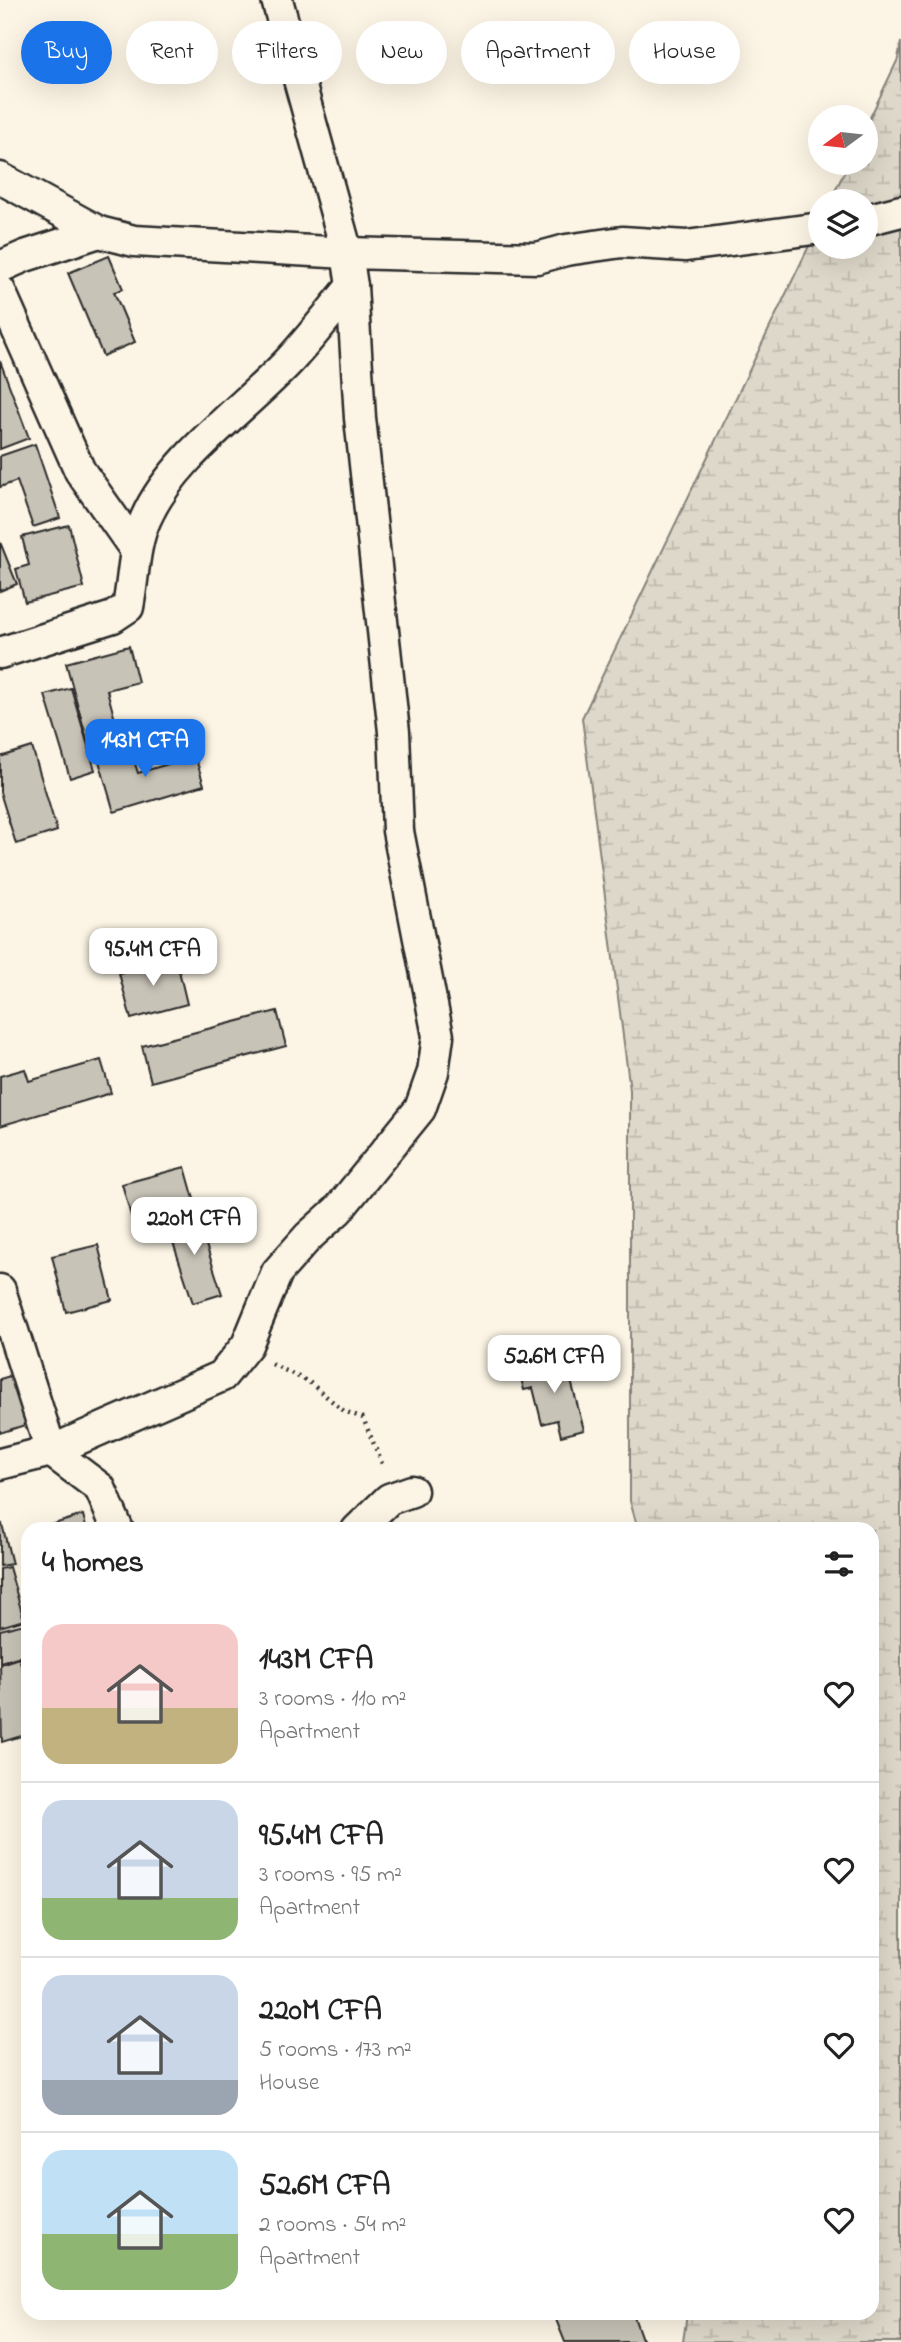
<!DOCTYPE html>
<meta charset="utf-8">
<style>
body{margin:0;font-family:"Indie Flower",sans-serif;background:#f2f2f2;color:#222;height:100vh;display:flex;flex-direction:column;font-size:26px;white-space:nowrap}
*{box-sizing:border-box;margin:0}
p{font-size:23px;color:#767676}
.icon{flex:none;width:38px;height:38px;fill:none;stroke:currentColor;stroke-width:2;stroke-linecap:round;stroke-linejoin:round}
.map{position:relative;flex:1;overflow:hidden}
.details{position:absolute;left:21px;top:1522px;width:858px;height:798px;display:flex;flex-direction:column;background:#fff;border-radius:21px;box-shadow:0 7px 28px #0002}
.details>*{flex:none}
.banner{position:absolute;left:21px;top:21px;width:859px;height:63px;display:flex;gap:14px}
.needle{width:46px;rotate:255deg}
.fabs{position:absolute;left:808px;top:105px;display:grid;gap:14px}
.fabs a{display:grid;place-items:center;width:70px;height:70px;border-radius:50%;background:#fff;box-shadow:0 7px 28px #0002;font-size:35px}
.price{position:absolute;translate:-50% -60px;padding:0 16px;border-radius:14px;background:#fff;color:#222;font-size:23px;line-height:46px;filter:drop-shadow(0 2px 4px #0008)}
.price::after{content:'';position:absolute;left:50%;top:42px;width:21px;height:16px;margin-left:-10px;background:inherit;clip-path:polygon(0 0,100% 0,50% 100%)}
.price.on{background:#1a73e8;color:#fff}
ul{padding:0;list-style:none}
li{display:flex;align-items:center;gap:21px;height:175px;padding:0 21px}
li+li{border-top:2px solid #e0e0e0}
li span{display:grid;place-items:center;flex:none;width:196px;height:140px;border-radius:21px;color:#555}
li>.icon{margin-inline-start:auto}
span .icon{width:84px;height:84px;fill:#fffc;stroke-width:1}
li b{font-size:30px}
h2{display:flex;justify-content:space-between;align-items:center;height:84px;padding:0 21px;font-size:30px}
.pill{padding:0 24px;border-radius:32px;background:#fff;box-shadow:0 7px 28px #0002;font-size:24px;line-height:63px}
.pill.on{background:#1a73e8;color:#fff}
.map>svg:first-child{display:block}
.wetland{fill:url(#wetland-marsh);stroke:#84827a;stroke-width:2}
.building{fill:#c8c3b7;stroke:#2b2b2b;stroke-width:2}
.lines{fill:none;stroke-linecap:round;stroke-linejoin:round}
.minor-casing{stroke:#2b2b2b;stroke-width:35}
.path{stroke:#2b2b2b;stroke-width:4.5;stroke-dasharray:2 5;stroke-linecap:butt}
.minor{stroke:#fcf5e5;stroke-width:30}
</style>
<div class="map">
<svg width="901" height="2342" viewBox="0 0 901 2342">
<defs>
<pattern id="wetland-marsh" width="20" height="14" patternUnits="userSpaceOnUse" patternTransform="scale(1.75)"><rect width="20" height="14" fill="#ded8ca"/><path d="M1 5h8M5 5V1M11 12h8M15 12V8" fill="none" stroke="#bfbaae"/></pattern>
</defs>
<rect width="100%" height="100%" fill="#fcf5e5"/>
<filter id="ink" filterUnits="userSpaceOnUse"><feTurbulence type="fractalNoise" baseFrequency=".0143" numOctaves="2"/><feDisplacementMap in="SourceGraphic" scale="14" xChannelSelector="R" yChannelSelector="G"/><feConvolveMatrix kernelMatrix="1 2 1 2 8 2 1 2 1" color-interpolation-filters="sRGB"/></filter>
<g filter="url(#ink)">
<path class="wetland" d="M901,42V2342H683L687,2314H872V1530L638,1529L630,1501V1090L582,718L821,221V247H866V201H830L849,163H866V126L898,59Z"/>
<g class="building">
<path d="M109,256L123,289L114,292L135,342L103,356L68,273Z"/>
<path d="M0,361L29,438L0,449Z"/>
<path d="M35,444L60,518L33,527L17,481L0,487V456Z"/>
<path d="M69,525L84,587L25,602L16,569L29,565L22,537Z"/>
<path d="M0,542L17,584L0,591Z"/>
<path d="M129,646L138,682L107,690L122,746L91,754L66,663Z"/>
<path d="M71,688L95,770L70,778L45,695Z"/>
<path d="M129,745L138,773L195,756L204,785L114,812L97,754Z"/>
<path d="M32,747L57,831L16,844L0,792V757Z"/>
<path d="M176,958L187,1004L131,1019L119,973Z"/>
<path d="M277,1011L286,1046L151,1082L142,1046Z"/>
<path d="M101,1060L111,1093L0,1126V1076L25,1069L29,1081Z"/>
<path d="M185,1167L196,1206L133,1223L122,1184Z"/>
<path d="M195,1211L222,1294L193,1303L166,1221Z"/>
<path d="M98,1245L112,1300L66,1312L52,1256Z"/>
<path d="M565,1358L584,1430L561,1436L557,1420L542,1424L533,1388L524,1390L519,1370Z"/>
<path d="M13,1375L28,1424L0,1433V1379Z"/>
<path d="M83,1515L87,1530H44V1527Z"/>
<path d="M2,1524L12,1564L0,1566V1525Z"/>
<path d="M9,1567L24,1620L0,1627V1569Z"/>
<path d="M28,1623V1654L0,1662V1630Z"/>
<path d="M19,1658L28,1686V1734L2,1742L0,1664Z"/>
<path d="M564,2314H633L643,2342H565L555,2317Z"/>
</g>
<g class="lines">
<g class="minor-casing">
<g id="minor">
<path d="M0,178L99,232L134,241L347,253L537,258L566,250L622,242L686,246L821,228"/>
<path d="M866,220L901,211"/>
<path d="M0,267L25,256L99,232"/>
<path d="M0,291L80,471L135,549"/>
<path d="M0,653L113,617L128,607C134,577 133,546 146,518C173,457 245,408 290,360C312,336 332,310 352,286"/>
<path d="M0,1290L51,1451L100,1488L118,1530"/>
<path d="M0,1464L51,1451L222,1376L247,1345L277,1272L308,1237L338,1210L420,1109L433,1072L438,1036L398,831L394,732L360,418L352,286L347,253L277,0"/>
<path d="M357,1530L389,1499L412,1491"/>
</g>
</g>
<path class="path" d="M272,1364L309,1382L344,1411L363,1418L383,1466"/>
<use href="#minor" class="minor"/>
</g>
</g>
</svg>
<div class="fabs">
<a><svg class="needle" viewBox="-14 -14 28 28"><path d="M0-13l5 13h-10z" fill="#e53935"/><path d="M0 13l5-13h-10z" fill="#767676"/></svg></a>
<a><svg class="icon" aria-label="layers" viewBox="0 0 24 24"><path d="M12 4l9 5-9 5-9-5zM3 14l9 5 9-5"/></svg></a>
</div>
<b class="price on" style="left:145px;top:779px">143M CFA</b>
<b class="price" style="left:153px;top:988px">95.4M CFA</b>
<b class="price" style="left:194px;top:1257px">220M CFA</b>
<b class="price" style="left:554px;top:1395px">52.6M CFA</b>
<div class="banner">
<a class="pill on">Buy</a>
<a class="pill">Rent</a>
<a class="pill">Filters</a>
<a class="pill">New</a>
<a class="pill">Apartment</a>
<a class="pill">House</a>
</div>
<section class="details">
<h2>4 homes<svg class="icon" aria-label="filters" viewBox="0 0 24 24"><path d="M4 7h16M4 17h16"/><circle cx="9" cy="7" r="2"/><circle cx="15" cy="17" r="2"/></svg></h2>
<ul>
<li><span style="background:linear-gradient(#f6c9c9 60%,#c2b280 0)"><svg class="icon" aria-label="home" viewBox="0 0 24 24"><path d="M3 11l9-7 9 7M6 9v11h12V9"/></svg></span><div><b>143M CFA</b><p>3 rooms · 110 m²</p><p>Apartment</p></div><svg class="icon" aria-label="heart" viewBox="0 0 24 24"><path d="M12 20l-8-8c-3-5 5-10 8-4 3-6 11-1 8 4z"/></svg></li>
<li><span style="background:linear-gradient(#c9d6e8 70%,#8fb573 0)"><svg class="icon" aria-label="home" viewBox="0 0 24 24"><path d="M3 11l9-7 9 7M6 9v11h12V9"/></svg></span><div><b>95.4M CFA</b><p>3 rooms · 95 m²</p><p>Apartment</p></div><svg class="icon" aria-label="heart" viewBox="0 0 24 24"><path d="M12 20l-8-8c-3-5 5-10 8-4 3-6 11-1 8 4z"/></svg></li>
<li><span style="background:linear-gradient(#c9d6e8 75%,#9aa5b1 0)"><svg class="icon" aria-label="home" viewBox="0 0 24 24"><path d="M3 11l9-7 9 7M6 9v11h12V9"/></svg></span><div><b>220M CFA</b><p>5 rooms · 173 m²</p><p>House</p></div><svg class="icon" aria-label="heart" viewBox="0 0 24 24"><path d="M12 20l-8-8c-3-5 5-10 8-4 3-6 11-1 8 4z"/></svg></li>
<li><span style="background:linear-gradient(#bfe0f5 60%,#8fb573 0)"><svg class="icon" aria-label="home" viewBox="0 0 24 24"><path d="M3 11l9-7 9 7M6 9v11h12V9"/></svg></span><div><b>52.6M CFA</b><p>2 rooms · 54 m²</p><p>Apartment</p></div><svg class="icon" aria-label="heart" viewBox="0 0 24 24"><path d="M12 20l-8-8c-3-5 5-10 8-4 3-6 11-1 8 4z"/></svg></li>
</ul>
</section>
</div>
